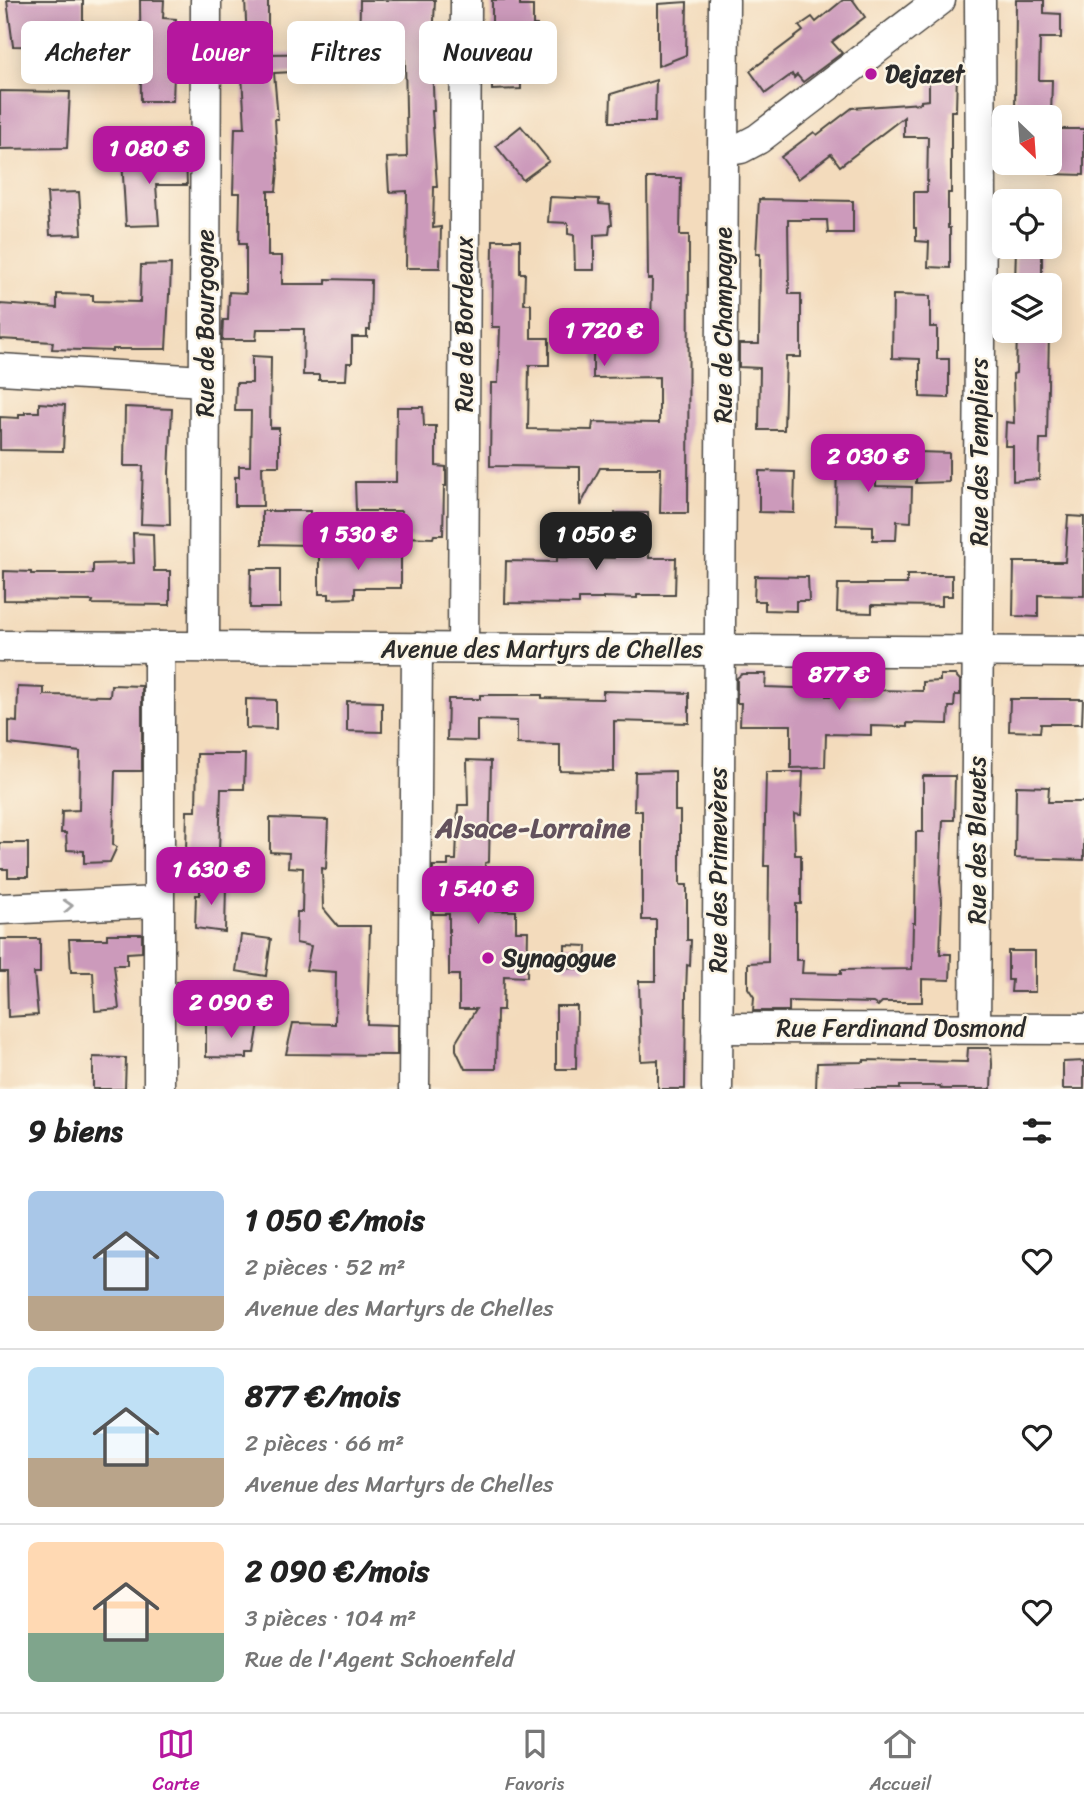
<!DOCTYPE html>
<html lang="fr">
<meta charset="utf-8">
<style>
body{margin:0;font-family:Sriracha,sans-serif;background:#f6f6f6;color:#222;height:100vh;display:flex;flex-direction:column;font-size:26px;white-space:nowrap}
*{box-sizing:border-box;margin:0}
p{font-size:23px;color:#767676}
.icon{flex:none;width:38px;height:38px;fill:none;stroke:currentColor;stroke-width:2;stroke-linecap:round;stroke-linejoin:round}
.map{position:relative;height:1089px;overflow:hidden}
.side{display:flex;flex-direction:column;background:#fff;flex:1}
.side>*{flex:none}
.top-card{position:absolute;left:21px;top:21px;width:700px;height:63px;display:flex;gap:14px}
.needle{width:46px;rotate:155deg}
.tools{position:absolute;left:992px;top:105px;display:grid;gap:14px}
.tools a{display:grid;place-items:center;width:70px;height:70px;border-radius:10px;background:#fff;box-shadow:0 4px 18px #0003;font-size:35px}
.price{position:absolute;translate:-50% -60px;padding:0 16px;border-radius:14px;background:#b5179e;color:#fff;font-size:23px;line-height:46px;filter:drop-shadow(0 2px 4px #0008)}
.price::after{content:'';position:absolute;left:50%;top:42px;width:21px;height:16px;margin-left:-10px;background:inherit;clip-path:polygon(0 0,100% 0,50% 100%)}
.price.current{background:#222;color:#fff}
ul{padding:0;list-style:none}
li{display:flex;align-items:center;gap:21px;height:175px;padding:0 28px}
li+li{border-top:2px solid #e0e0e0}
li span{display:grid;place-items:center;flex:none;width:196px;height:140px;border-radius:10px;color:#555}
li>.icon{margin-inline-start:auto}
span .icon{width:84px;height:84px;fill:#fffc;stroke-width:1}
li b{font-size:30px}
h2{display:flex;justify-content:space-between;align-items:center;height:84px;padding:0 28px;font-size:30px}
.chip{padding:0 24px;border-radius:10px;background:#fff;box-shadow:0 4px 18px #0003;font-size:24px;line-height:63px}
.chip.current{background:#b5179e;color:#fff}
.menu{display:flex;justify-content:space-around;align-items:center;height:98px;border-top:2px solid #e0e0e0;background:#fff;font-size:19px;color:#767676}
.menu a{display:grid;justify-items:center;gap:4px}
.menu .current{color:#b5179e}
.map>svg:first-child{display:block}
.building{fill:#cc9abb}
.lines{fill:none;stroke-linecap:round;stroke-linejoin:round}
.street-casing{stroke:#494541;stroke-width:33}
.street{stroke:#fff;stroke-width:30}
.oneway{stroke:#a0a0a0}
.poi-dot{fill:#b5179e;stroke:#fcf5e5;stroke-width:2.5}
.labels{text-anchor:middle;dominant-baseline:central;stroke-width:5;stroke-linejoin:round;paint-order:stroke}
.poi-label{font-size:24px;font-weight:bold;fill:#2b2b2b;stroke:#fcf5e5;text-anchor:start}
.street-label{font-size:24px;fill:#2b2b2b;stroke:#fcf5e5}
.quarter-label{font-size:28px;font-weight:bold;fill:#63525d;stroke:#fcf5e5}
</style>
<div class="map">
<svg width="1084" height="1089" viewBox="0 0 1084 1089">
<rect width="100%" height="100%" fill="#fcf5e5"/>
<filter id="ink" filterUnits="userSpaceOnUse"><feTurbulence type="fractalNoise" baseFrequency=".0143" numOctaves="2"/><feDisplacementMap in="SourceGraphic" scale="14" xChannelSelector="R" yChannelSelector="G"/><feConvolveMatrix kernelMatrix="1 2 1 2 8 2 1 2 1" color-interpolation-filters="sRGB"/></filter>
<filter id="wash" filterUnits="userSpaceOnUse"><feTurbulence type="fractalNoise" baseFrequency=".00686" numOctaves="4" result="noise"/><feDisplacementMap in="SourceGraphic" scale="28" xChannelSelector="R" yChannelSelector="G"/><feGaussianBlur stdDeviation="1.57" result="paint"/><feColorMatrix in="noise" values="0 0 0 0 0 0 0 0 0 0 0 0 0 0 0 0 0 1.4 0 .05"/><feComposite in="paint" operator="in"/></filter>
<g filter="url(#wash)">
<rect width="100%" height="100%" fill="#f3dbbc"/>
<g id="blocks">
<g class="building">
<path d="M7,0H83V47L13,46Z"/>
<path d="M140,0H164L163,18L176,19L173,101H141Z"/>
<path d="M245,0H268V54L332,53L333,70L274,73L278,119H275L278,170L276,191H268V256H282V284H326V279L371,280L370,330H367V337H352V363H347L346,380H319V375H303L304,329H257L256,340H222L223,320H228L229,292L246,293V244H239L240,193H233L235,128H245L242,75L223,76L224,41H247Z"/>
<path d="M360,0H435L432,61L434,111H432L437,187H434L433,228L441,227L440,268H406L407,191L389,192L387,158L407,157L405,60L359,58Z"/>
<path d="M492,0H520V6H533V25H537V54H520L521,89L492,90Z"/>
<path d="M843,0H853L865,17L832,42L842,53L803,82L797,75L794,78L792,74L766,93L750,71L803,31L799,26L812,17L816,22Z"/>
<path d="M1016,0H1044V13L1061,14V38H1040L1039,80H1052L1051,117H1015Z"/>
<path d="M687,2L686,55L658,66V4Z"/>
<path d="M929,71H957L956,111H951V193H948V228H950V268L928,267L929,242L916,241V228H914V192H927L928,137H904V117L840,166L831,154L798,179L781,157L814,132L817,135L852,108L921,103V101L929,100Z"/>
<path d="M656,80L655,122H610L611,94Z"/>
<path d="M0,91L70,92L67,148L0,149Z"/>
<path d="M521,126L549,161L523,180L496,146Z"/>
<path d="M1050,129H1084V175L1050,174Z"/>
<path d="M186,156L187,185H156L159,225L126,226L122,159Z"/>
<path d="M647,178H681L680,235H689L688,513H660L661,468H600L580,506V467L490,466L491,383H498L500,327H492L493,240H520V273H525L524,304H531V338H549V365H529L528,429L592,430L593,422L659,423V377L593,378V330L651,332L652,279H648Z"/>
<path d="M79,192L82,234L50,235L47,193Z"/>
<path d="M550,197L599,199V204L610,205L612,225H610L609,234L594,235V270H575L574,235L568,234V223L548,222Z"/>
<path d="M759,199L853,201V233H828L827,220H788L789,294H801V357H786L784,430H759L760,368L739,367V344H759L760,254H756Z"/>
<path d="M1016,247H1042V285H1015Z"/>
<path d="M171,264L170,294H169L166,349H113V351L52,349L53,342L0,339V304L57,308V294L93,295V301L140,302L141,265Z"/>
<path d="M893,295L930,296V327H937V359H949V398L920,397V359L892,358Z"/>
<path d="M1017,331H1049L1047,439H1040L1039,479L1013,481V446H1005L1006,422L1014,423L1013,374L1016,373Z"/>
<path d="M252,356L271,357L270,428H279V466H262L263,506H235V477H239V466H250L251,411H235L236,383H252Z"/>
<path d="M39,403L65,405L63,451L0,450V417L19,418V414H25V412H39Z"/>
<path d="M125,407L172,409L169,472L170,525L141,524L143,466H124Z"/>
<path d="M397,407H423L424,426H436V466L446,467V486H444L443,535H434L433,538L402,537L401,511H356L355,482H396Z"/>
<path d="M837,444L876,445V486L912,487L911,522L897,521L896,540H873V526L836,525Z"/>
<path d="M917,452L949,453V482L916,483Z"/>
<path d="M759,471L795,472L794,513L759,512Z"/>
<path d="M262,511H310V545L262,544Z"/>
<path d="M615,513H648L649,558H676L675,595H637V598L603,597V599H579V604L505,603L506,561L557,562V557L614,558Z"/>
<path d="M1068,516L1084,517V596L1038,595V617L1013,616L1014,562H1065Z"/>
<path d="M133,533L153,534L154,571H170V605L92,604L93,601L4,600V571L31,572V574H93V564L134,563Z"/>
<path d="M319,551L401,552V588H355V598L329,599V594H319Z"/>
<path d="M251,569H280V608H250Z"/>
<path d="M907,575H952V596H942V606L872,605V613L837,612L838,584H907Z"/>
<path d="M755,576L808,577L809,601H796V611L765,610V601H754Z"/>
<path d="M742,674H766L765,687L826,689V696H871L872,690L923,691V682L940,681V675H955L960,680V695H955L954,707H949L948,724L907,723V727L871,726V735L826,734L825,767L791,768V725H740L741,703H737V678Z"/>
<path d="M111,685L142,686V771H115L113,845L117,847L110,862L84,863V851L67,850L66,833H61L62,811L79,810L80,752L9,744V721L17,722L18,687L44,688V695L110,696Z"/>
<path d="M603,691L689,693V723L614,721V772L560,771V745L517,744V721L477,720V741L447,740L448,699H480V695H542V698L603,699Z"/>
<path d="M246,699L276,700V729L246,728Z"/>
<path d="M1010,699H1083L1082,724H1041L1040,732L1009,731Z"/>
<path d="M347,701L382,702V732L347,731Z"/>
<path d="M197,754H245L244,789H221L219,852L186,851L187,811H196Z"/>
<path d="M467,760L491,761L489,862L485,863L484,910L516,911V931H528L527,977L504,976L503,1010H497L496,1069H465L456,1050V1042L476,1009H459V975H449V914H433V866H448V860H456L458,805H468Z"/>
<path d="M675,771V811H680V885H687V940H691L690,966L687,965L686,993L685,1089H658V1060L641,1061L639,981H656V920H642V811H634L635,772Z"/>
<path d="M766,772H803L801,815L794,814L795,855H801V904H796V960H803L802,973L841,974V970L912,969L913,923H915L916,832H923V776H955L954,820H943L940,882L942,901L940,954H951L950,980L922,979V1002H882L878,1006L873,1003L789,1001V1011H753L754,997L748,988V963L768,962L769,866H764Z"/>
<path d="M1016,786L1049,787L1048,802H1084V860L1015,858Z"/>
<path d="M270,818L328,820L326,869L322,868L323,908L338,926H370L367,1024L397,1025V1055L286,1054L293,1023L335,1024L336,972L306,970L311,946L296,943L297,912H302L303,868L288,867L289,853L270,852Z"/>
<path d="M0,843H28V877H8V869H0Z"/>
<path d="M200,883L226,884L225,932L195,928L196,895H200Z"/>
<path d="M107,934H142V952L127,953V965H114L119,1009L95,1011L93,972H71L69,939H107Z"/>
<path d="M241,935L271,939L266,976L236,971Z"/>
<path d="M0,939H40V973H34L38,1015L8,1017L7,972H0Z"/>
<path d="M565,945L587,946L586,969L565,968Z"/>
<path d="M1008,951H1035V992H1011L1012,980H1008Z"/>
<path d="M177,982L203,985V1014L177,1012Z"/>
<path d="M556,1006H577L576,1069H556Z"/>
<path d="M206,1023H259L254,1053H247V1058L206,1057Z"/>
<path d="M968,1048H991L992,1064L991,1089H941L940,1086H900V1089H816L817,1063L864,1062V1060L967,1062Z"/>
<path d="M93,1057L126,1058L125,1089H93Z"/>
<path d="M1084,1061V1089H1063V1062Z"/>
</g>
</g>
</g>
<g filter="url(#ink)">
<use href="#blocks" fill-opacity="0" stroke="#494541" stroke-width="2"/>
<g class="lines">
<g class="street-casing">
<g id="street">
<path d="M724,151L741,148L758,139L940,0"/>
<path d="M0,369L204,381"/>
<path d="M0,646L1084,652"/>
<path d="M204,647L206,0"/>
<path d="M463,648L466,0"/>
<path d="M0,909L158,902"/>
<path d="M717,1028L1084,1029"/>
<path d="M975,1028L981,204L980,0"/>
<path d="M159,1089V647"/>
<path d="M414,1089L417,648"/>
<path d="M717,1089L724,0"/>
</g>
</g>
<use href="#street" class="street"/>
</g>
<defs><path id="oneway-chevron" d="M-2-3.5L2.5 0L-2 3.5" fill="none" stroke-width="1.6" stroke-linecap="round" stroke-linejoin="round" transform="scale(1.75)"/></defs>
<use class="oneway" href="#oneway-chevron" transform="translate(68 906) rotate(-3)"/>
</g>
<g class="poi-dot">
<circle cx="871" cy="74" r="7"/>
<circle cx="488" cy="958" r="7"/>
</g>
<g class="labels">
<g class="poi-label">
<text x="885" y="74">Dejazet</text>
<text x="502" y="958">Synagogue</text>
</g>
<g class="street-label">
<text transform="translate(205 323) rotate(-90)">Rue de Bourgogne</text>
<text transform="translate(464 324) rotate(-90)">Rue de Bordeaux</text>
<text transform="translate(723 325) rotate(-90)">Rue de Champagne</text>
<text transform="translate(979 452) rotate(-90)">Rue des Templiers</text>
<text x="542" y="649">Avenue des Martyrs de Chelles</text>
<text transform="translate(977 840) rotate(-90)">Rue des Bleuets</text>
<text transform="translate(718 870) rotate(-90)">Rue des Primevères</text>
<text x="901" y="1028">Rue Ferdinand Dosmond</text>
</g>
<g class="quarter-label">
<text x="533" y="827">Alsace-Lorraine</text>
</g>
</g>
</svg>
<div class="tools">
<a><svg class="needle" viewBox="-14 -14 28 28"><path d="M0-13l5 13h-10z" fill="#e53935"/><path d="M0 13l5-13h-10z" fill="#767676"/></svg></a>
<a><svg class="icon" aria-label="locate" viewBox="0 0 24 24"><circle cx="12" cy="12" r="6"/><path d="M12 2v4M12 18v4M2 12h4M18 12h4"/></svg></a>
<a><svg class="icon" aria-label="layers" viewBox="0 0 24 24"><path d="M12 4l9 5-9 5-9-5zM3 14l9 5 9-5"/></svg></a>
</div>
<b class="price" style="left:149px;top:186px">1 080 €</b>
<b class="price" style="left:604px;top:368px">1 720 €</b>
<b class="price" style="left:868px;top:494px">2 030 €</b>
<b class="price" style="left:358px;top:572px">1 530 €</b>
<b class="price current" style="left:596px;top:572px">1 050 €</b>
<b class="price" style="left:839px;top:712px">877 €</b>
<b class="price" style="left:211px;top:907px">1 630 €</b>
<b class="price" style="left:478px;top:926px">1 540 €</b>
<b class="price" style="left:231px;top:1040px">2 090 €</b>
<div class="top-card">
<a class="chip">Acheter</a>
<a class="chip current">Louer</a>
<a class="chip">Filtres</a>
<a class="chip">Nouveau</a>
</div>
</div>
<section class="side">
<h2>9 biens<svg class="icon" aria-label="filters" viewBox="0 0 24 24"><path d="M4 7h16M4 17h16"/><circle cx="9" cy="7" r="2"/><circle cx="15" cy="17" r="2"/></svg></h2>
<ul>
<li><span style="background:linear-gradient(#a9c7e8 75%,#b9a48a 0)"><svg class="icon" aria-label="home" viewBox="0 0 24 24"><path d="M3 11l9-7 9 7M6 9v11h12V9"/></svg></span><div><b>1 050 €/mois</b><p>2 pièces · 52 m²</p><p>Avenue des Martyrs de Chelles</p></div><svg class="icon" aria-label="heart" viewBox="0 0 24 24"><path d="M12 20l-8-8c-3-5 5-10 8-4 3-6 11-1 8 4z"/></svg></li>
<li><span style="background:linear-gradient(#bfe0f5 65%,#b9a48a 0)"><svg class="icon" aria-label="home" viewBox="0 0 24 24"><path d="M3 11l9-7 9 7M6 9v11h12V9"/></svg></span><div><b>877 €/mois</b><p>2 pièces · 66 m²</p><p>Avenue des Martyrs de Chelles</p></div><svg class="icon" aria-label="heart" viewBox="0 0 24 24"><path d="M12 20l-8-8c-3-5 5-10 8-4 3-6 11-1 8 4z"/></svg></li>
<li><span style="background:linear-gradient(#ffd9b3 65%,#7fa58c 0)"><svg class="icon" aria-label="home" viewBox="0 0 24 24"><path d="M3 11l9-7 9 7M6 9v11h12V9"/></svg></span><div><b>2 090 €/mois</b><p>3 pièces · 104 m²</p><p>Rue de l'Agent Schoenfeld</p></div><svg class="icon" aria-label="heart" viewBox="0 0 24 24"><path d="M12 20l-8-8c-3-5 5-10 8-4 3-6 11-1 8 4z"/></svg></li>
</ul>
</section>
<nav class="menu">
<a class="current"><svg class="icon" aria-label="map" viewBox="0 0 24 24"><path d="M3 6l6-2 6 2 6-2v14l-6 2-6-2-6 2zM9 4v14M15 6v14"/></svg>Carte</a>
<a><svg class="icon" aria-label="saved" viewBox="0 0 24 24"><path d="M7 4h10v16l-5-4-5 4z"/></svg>Favoris</a>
<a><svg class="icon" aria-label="home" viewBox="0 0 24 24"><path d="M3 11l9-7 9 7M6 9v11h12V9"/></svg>Accueil</a>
</nav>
